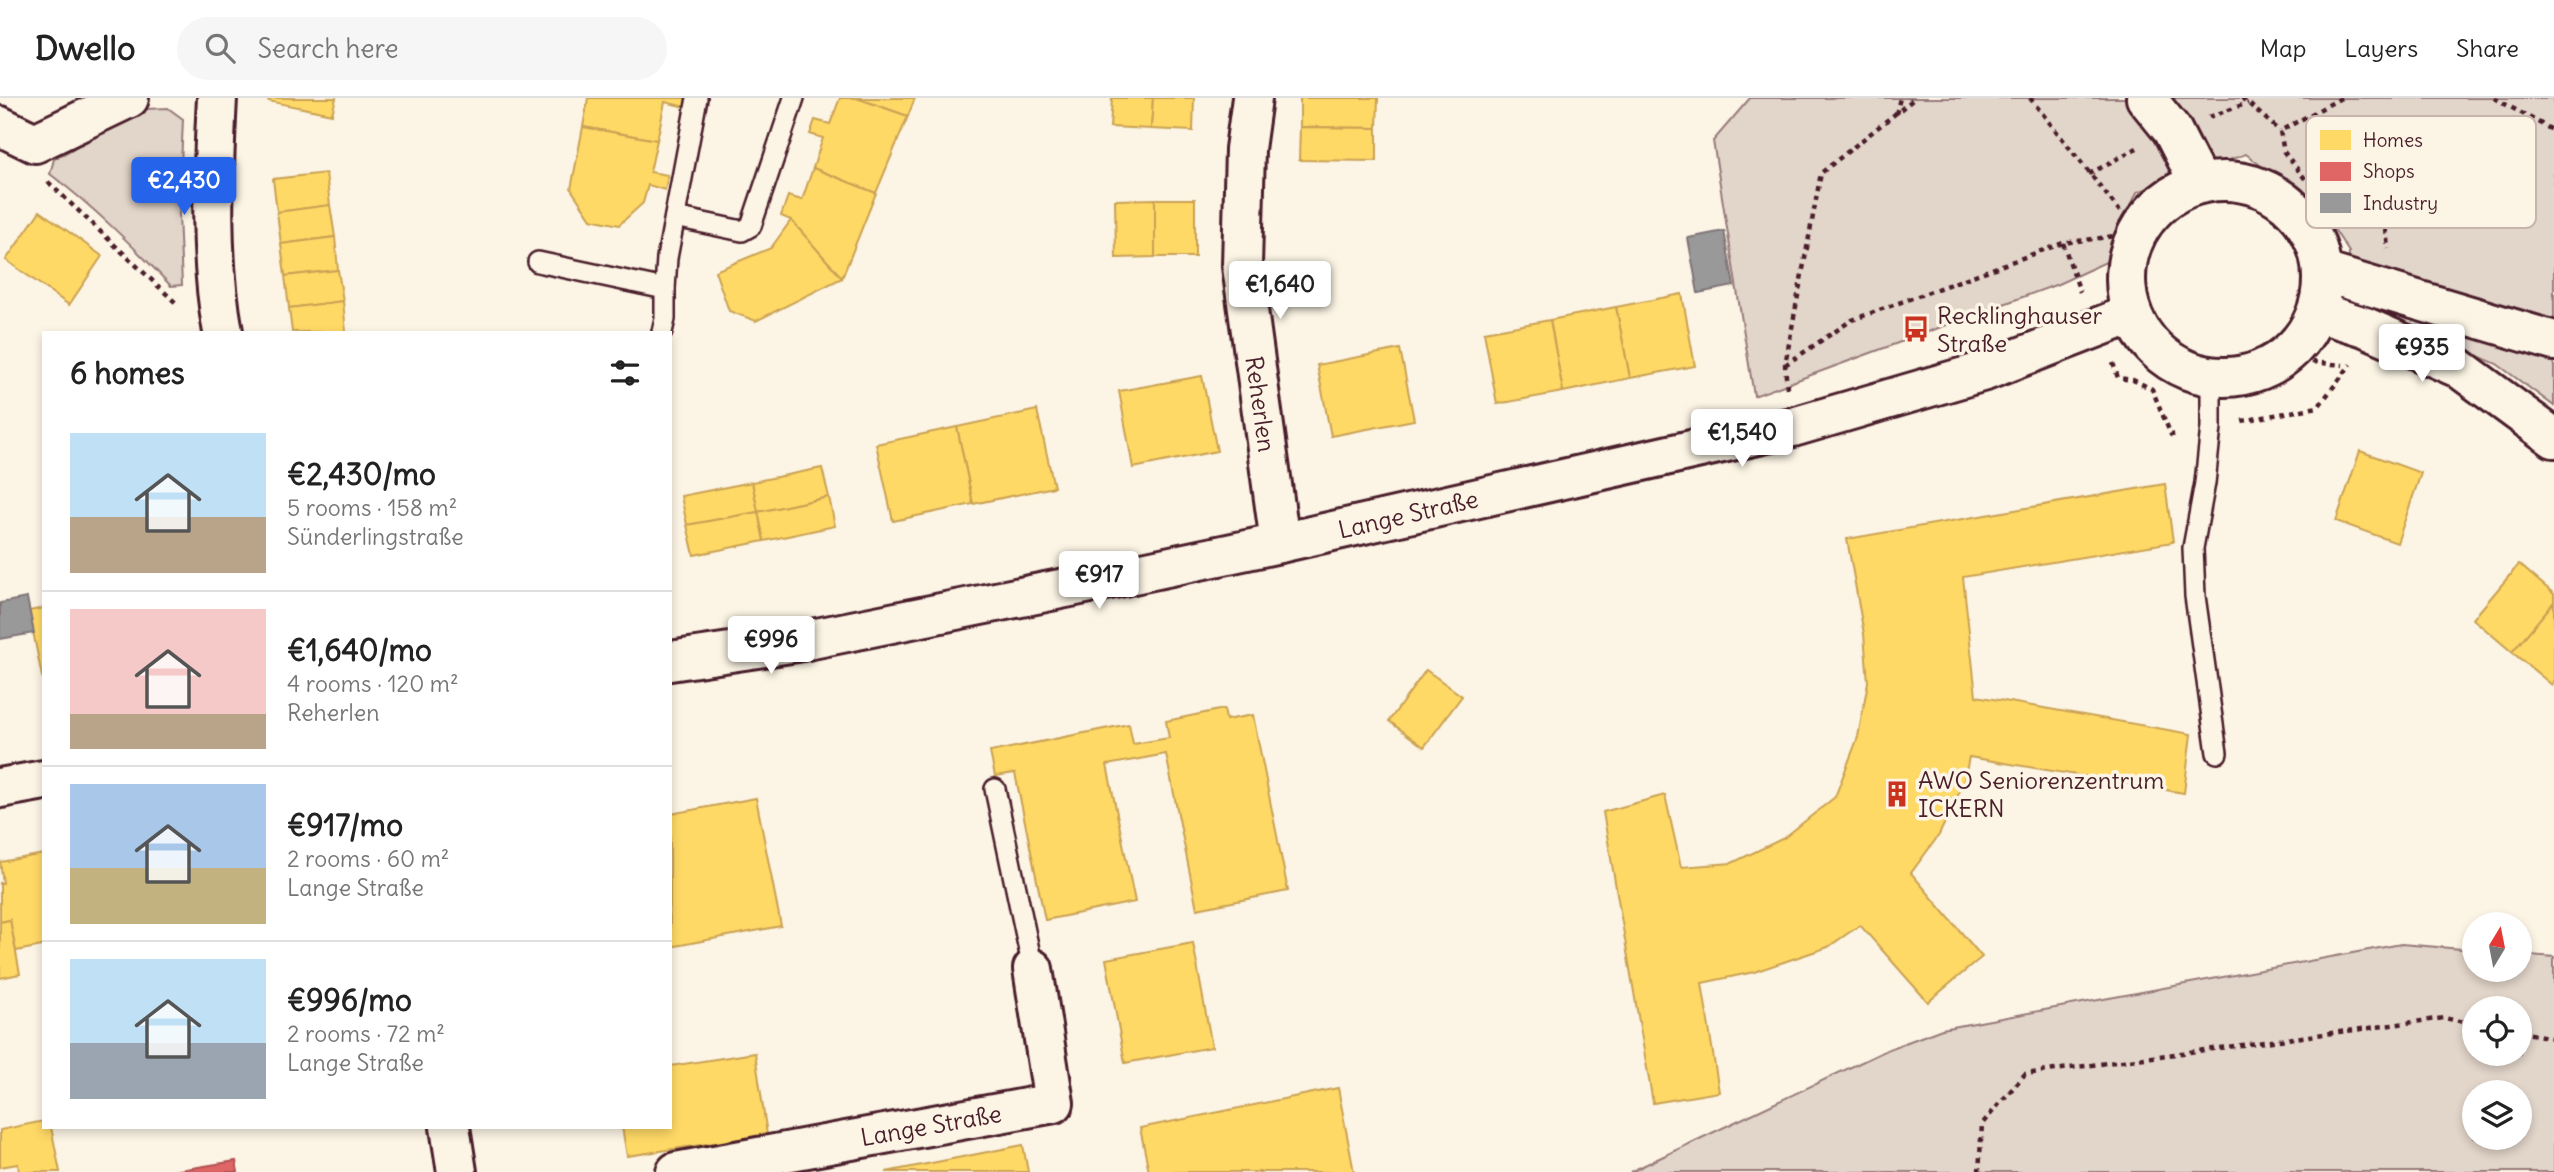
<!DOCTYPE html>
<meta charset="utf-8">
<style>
body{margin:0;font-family:Delius,sans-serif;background:#f6f6f6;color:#222;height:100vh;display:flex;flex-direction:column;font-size:26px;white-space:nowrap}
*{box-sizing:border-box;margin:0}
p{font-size:23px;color:#767676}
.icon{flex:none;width:38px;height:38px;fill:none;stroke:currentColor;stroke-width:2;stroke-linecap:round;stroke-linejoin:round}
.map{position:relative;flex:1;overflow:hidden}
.details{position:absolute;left:42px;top:233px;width:630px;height:798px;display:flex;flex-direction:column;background:#fff;border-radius:0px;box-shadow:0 4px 10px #0003}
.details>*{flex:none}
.needle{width:46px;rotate:10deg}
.tools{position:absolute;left:2462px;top:814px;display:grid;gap:14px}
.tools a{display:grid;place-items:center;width:70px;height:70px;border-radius:50%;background:#fff;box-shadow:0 4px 10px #0003;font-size:35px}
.price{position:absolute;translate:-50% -60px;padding:0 16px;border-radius:7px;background:#fff;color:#222;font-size:23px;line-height:46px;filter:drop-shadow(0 2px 4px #0008)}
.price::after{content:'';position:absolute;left:50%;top:42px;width:21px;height:16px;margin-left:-10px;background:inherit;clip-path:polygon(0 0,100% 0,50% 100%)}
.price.on{background:#2563eb;color:#fff}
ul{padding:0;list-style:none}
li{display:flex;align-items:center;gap:21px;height:175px;padding:0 28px}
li+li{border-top:2px solid #e0e0e0}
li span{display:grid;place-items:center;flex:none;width:196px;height:140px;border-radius:0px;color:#555}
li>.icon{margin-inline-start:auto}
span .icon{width:84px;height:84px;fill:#fffc;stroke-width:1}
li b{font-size:30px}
h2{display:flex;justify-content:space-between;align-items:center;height:84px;padding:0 28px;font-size:30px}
header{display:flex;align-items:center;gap:42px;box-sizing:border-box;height:98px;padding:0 35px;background:#fff;border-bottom:2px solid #e0e0e0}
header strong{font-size:33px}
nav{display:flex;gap:38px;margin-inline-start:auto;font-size:24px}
.search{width:490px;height:63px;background:#f6f6f6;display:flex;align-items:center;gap:18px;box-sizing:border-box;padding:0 24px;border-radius:38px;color:#767676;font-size:26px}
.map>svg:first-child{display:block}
.green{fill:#e2d5ca;stroke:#967a7a;stroke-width:2;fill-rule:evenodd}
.homes{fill:#ffd966;stroke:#c9a154;stroke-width:2}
.shops{fill:#e06666;stroke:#b35154;stroke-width:2}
.industry{fill:#999;stroke:#817478;stroke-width:2}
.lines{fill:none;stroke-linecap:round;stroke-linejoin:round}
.service-casing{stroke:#4a1f2b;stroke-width:24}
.minor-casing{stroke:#4a1f2b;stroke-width:44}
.tertiary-casing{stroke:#4a1f2b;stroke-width:44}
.secondary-casing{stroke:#4a1f2b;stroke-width:44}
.path{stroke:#4a1f2b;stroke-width:4.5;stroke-dasharray:5 5;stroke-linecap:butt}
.service{stroke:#fcf5e5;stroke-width:19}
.minor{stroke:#fcf5e5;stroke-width:38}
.tertiary{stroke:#fcf5e5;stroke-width:38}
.secondary{stroke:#fcf5e5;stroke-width:38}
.labels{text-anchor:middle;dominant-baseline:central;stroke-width:7;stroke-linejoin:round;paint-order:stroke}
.poi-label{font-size:24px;fill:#4a1f2b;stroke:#fcf5e5;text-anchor:start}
.street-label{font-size:24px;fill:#4a1f2b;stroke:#fcf5e5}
.key{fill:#fcf5e5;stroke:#c7b5ad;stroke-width:2}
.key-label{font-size:19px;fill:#4a1f2b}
</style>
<header>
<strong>Dwello</strong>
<div class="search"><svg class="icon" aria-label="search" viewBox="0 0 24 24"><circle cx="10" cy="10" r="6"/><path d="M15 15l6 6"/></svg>Search here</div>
<nav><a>Map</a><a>Layers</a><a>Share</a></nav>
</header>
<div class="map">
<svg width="2554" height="1074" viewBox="0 0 2554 1074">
<rect width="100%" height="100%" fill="#fcf5e5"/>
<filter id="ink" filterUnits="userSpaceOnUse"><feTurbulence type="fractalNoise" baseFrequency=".0143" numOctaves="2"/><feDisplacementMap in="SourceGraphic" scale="14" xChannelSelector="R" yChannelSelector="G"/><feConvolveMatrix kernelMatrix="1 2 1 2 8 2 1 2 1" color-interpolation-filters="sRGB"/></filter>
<g filter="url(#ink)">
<g class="green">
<path d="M1750,0H2554V308L2497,266L2347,202L2349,154L2326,119L2246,56L2137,94L2106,164L2058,186L1754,298L1713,43Z"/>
<path d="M168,10L183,21L179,116L182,187L171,188C133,148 94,109 50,76L54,61L146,11Z"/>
<path d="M2401,846L2474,852V872H2520V856L2554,859V1074H1630L1889,951L1942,931ZM2474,910H2520V956H2474ZM2474,994H2520V1040H2474Z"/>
</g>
<g class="homes">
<path d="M268,0H336L332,16L268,3Z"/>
<path d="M588,0H687L685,9L665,4L657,42L583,29Z"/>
<path d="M840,0H857L908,18L876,95L813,70L823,40L810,36L815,22L830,26Z"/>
<path d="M857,0H915L908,18Z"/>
<path d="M1112,0H1153L1151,31L1110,29Z"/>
<path d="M1153,0H1194L1193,33L1151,31Z"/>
<path d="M1300,0H1378L1377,30L1300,29Z"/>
<path d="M583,29L657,42L650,74L668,77L665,92L648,87L643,105L619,127L591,121L571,91Z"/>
<path d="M1300,29L1377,30V63L1299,62Z"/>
<path d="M813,70L876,95L842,180L791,122L781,118L788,98L802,102Z"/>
<path d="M326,75L330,107L277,114L273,81Z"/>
<rect x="1155" y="101" width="40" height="58"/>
<path d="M1155,101V159L1116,160L1115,102Z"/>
<path d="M330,107L335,139L281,146L277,114Z"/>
<path d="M40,113L102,158L69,207L6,162Z"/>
<path d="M791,122L842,180L756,223L729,213L715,173L771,150Z"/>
<path d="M335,139L338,172L285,178L281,146Z"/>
<path d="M338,172L343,203L289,210L285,178Z"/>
<path d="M1682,196L1695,268L1630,280L1616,209Z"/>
<path d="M343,203L346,234H292L289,210Z"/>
<path d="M1616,209L1630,280L1563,294L1550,222Z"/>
<path d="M1550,222L1563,294L1497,306L1484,234Z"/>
<path d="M1400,251L1414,322L1331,338L1317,267Z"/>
<path d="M1202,278L1217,353L1133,370L1119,293Z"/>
<path d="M1037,312L1054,389L973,406L957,329Z"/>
<path d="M957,329L973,406L893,423L876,346Z"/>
<path d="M2360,353L2421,375L2397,445L2336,423Z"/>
<path d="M822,370L829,399L758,414L752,384Z"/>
<path d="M752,384L758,414L687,427L681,398Z"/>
<path d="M2165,386L2173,444L1963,479L1976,598L2191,636L2184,695L1969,659L1964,684L1939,737L1911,775L1982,859L1928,904L1860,827L1828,849L1754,874L1702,885L1719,994L1653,1005L1603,714L1665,697L1681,769L1732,765L1784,740L1835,699L1858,639L1868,584L1864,536L1847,441Z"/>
<path d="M829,399L835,428L764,443L758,414Z"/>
<path d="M758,414L764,443L694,457L687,427Z"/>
<path d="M2519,466L2554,496V504L2512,554L2473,521Z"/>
<path d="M2554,504V584L2552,587L2512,554Z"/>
<path d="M44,510V578L42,579L29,513Z"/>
<path d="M1426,572L1462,598L1424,649L1389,623Z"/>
<path d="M1224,611L1226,622L1253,617L1288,793L1197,811L1166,656L1107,667L1135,804L1045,822L1015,675L995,678L990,654L1129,626L1133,646L1169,640L1166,623Z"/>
<path d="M756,700L781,828L670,849V716Z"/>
<path d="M44,756V845L42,848L16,853L10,822L0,824V785H3L0,764Z"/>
<path d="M10,822L20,876L0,880V824Z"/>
<path d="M1193,845L1212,949L1125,965L1106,861Z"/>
<path d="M755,955L767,1037L627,1058L622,1029H670V968Z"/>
<path d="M1338,990L1354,1074H1149L1140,1030Z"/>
<path d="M44,1023V1029H51L60,1074H19L18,1066L0,1069V1032Z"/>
<path d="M1023,1047L1028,1074H886Z"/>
</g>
<path class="shops" d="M236,1063L238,1074H167Z"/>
<g class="industry">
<path d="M1724,133L1734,188L1698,195L1688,140Z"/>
<path d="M27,500L34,535L0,541V505Z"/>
</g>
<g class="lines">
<g class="service-casing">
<g id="service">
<path d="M675,119L742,133L751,128L794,0"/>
<path d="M538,164L665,191V221L662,234"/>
<path d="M665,191L667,160L697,0"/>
<path d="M2211,277V329L2205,385L2193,450L2195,498L2217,655"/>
<path d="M995,691L1033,871"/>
</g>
</g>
<g class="minor-casing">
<g id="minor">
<path d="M217,0C213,78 209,158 223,234"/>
<path d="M1252,0L1245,51L1242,168L1280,445"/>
<path d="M0,28L35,45L129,0"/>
<path d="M450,1029L457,1074"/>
<path d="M676,1074L1054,1005L1033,871"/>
</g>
</g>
<g class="tertiary-casing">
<path id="tertiary" d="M2146,0L2172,32L2199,85"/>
</g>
<g class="secondary-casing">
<g id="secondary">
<circle cx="2224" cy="181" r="98"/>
<path d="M2323,174L2554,243"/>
<path d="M2317,214L2365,229L2459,270L2554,340"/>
<path d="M670,563L797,544L1100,483L1280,445L1793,329L1985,273L2132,216"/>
<path d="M0,690L44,682"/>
</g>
</g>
<g class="path">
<path d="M2030,0L2137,135"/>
<path d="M2242,0L2280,33"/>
<path d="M2341,0L2280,33L2284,54L2306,82L2386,131L2388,151"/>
<path d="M2494,0L2554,33"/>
<path d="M1896,16L1900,0"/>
<path d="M2209,19L2248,5"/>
<path d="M2089,76L2137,50"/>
<path d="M48,84L176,205"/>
<path d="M2063,145L2080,194"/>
<path d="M2282,261L2343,267"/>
<path d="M2113,265L2118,280L2133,282L2152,291L2171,337L2179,336"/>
<path d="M1785,267L1852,222L2063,145L2137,135"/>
<path d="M1787,290L1785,267L1821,75L1915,0"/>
<path d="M2242,323L2318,309L2351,266"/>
<path d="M2520,934L2554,940"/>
<path d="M1979,1074L1982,1026L2025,976L2444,920L2474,926"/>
</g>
<use href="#service" class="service"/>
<use href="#minor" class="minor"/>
<use href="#tertiary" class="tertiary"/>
<use href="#secondary" class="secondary"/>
</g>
</g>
<defs>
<g id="bus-bare" transform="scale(2.1)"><path d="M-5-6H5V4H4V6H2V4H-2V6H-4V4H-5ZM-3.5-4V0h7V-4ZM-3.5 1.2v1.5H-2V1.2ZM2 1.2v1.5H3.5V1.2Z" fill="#c8321e" stroke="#fcf5e5" stroke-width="2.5" paint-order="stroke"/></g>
<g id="building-bare" transform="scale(2.1)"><path d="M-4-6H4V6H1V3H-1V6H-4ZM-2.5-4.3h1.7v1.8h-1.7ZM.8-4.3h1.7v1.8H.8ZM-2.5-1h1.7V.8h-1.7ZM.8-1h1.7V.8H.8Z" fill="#c8321e" stroke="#fcf5e5" stroke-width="2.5" paint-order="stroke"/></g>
</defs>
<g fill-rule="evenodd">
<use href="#bus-bare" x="1916" y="231"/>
<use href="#building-bare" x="1897" y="696"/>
</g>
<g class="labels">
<g class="poi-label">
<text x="1937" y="217">Recklinghauser<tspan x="1937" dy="28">Straße</tspan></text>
<text x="1918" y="682">AWO Seniorenzentrum<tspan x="1918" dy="28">ICKERN</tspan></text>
</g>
<g class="street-label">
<text transform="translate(1261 306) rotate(82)">Reherlen</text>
<text transform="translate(1408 416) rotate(-13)">Lange Straße</text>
<text transform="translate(931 1027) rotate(-10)">Lange Straße</text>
</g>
</g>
<rect x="2306" y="18" width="230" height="112" rx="10" class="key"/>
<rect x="2320" y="32" width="31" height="20" fill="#ffd966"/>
<rect x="2320" y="64" width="31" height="19" fill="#e06666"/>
<rect x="2320" y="95" width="31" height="20" fill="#999"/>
<g class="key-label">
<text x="2363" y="49">Homes</text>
<text x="2363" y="80">Shops</text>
<text x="2363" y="112">Industry</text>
</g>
</svg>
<div class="tools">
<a><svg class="needle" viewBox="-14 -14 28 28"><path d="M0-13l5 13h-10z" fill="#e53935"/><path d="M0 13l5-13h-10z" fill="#767676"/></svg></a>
<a><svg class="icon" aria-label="locate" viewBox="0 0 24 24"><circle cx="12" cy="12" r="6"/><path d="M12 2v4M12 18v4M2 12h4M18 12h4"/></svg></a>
<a><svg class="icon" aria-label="layers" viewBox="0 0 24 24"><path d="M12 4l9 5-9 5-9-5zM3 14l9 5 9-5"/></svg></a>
</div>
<b class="price on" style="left:184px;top:119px">€2,430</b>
<b class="price" style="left:1280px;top:223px">€1,640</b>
<b class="price" style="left:2422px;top:286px">€935</b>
<b class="price" style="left:1742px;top:371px">€1,540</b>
<b class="price" style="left:1099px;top:513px">€917</b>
<b class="price" style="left:771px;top:578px">€996</b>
<section class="details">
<h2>6 homes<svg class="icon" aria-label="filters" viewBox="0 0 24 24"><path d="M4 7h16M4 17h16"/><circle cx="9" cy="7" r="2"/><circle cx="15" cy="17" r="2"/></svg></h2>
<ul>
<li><span style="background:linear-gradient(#bfe0f5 60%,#b9a48a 0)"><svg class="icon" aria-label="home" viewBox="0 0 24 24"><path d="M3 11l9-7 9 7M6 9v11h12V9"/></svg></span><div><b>€2,430/mo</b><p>5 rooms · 158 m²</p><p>Sünderlingstraße</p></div></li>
<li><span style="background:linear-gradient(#f6c9c9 75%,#b9a48a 0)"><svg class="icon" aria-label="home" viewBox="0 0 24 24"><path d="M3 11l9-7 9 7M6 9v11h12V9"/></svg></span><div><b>€1,640/mo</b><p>4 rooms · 120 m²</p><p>Reherlen</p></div></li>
<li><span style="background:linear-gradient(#a9c7e8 60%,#c2b280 0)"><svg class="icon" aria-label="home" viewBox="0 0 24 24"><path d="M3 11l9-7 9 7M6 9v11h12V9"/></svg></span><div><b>€917/mo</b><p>2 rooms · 60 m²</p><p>Lange Straße</p></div></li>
<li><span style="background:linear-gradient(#bfe0f5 60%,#9aa5b1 0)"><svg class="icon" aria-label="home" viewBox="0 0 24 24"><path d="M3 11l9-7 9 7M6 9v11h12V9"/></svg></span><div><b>€996/mo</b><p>2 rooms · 72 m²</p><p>Lange Straße</p></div></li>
</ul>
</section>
</div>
